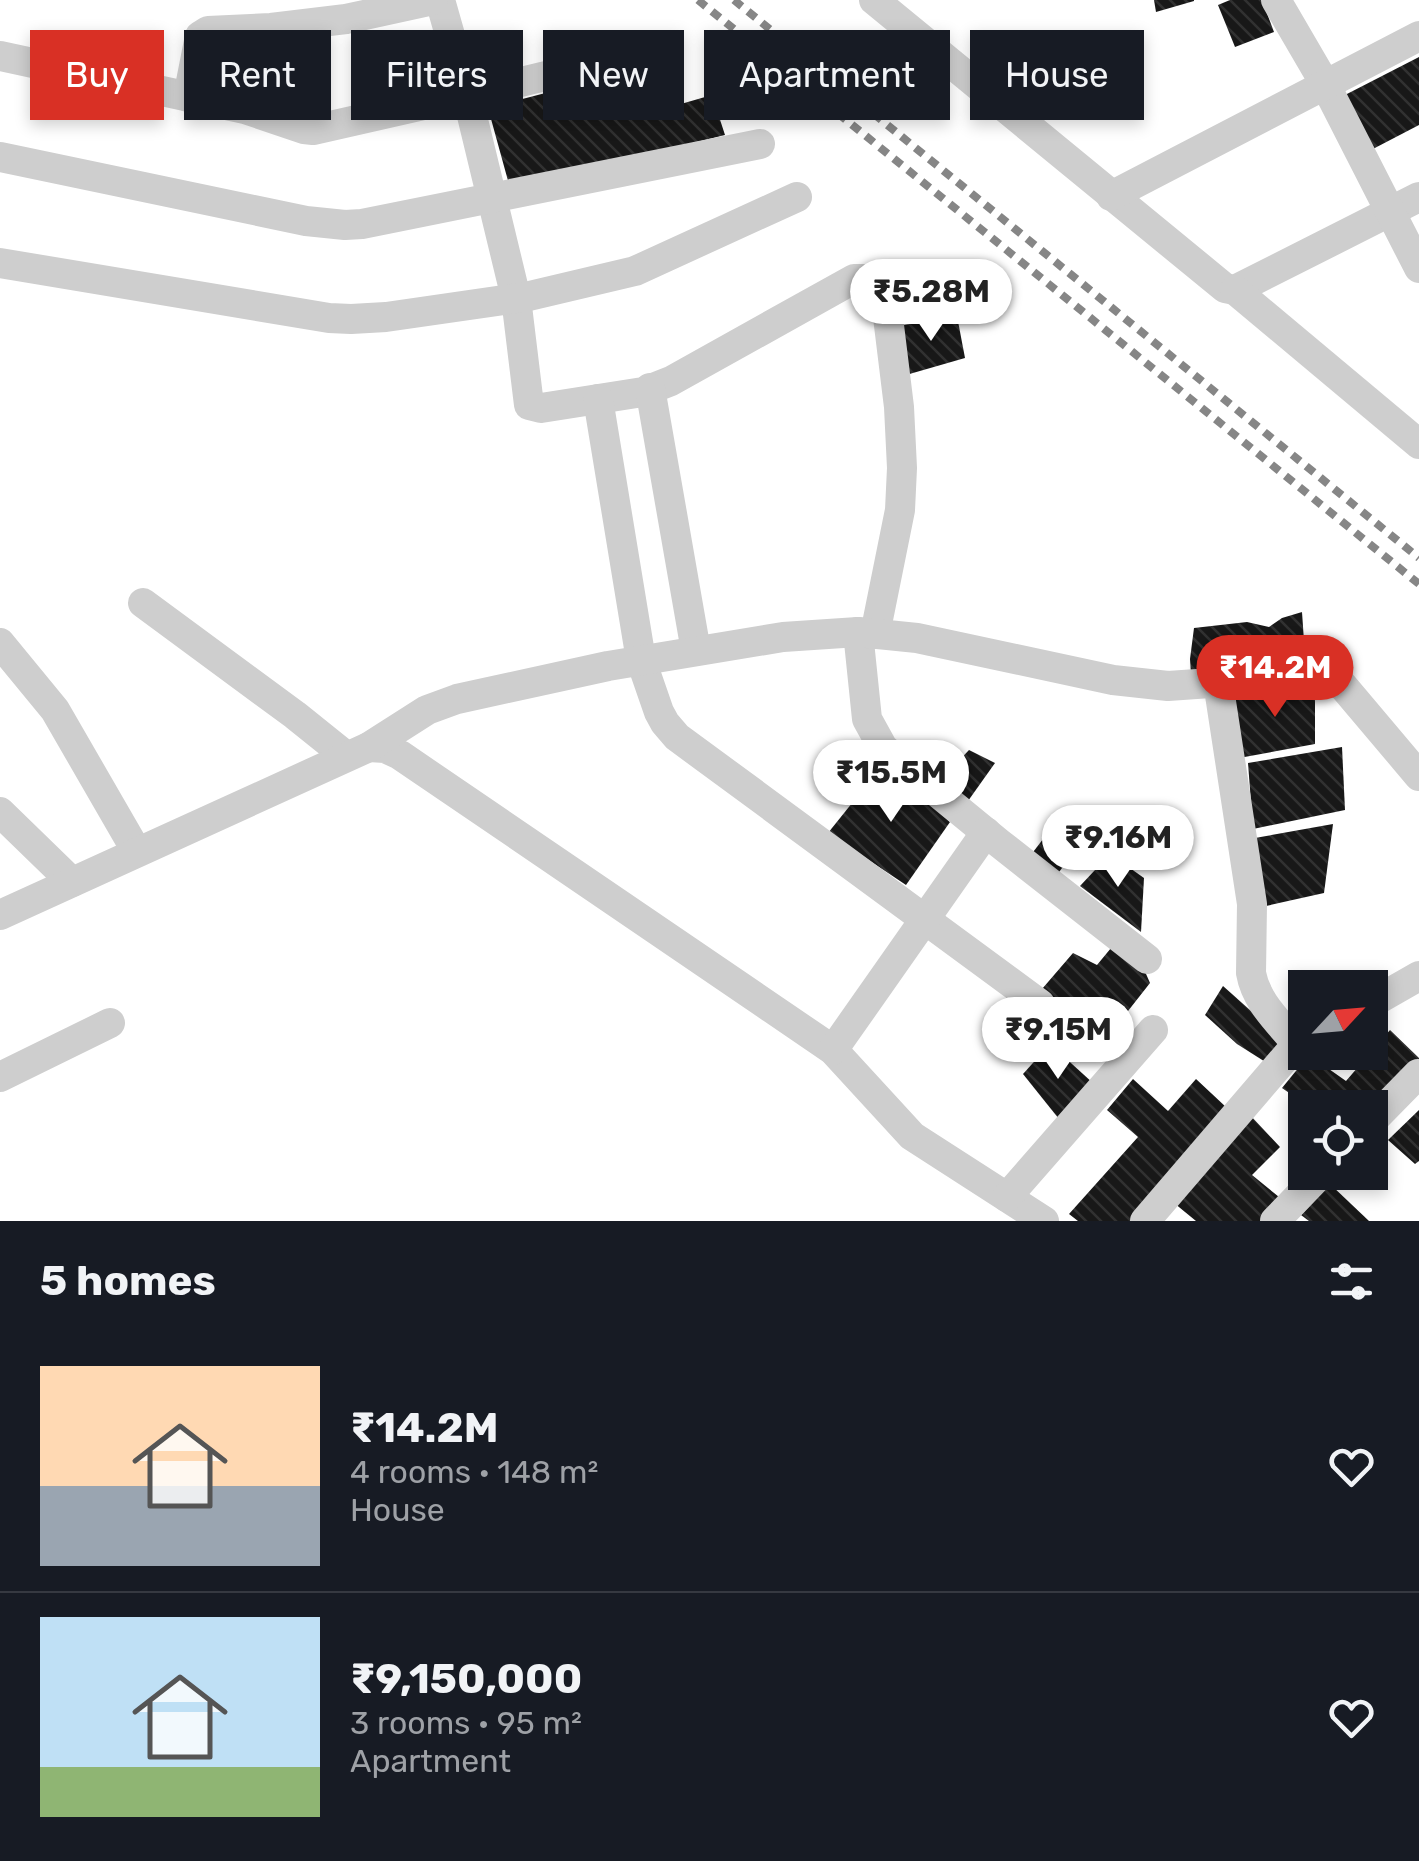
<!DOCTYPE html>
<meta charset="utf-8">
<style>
body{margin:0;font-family:Rubik,sans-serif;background:#242831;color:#f1f3f6;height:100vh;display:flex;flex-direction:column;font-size:38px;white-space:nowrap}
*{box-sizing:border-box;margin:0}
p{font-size:32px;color:#9ea1a6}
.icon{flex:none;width:55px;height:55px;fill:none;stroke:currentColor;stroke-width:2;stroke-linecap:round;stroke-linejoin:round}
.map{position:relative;height:1221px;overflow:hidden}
.side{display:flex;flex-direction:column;background:#171b24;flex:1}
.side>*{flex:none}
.top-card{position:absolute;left:30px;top:30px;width:1360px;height:90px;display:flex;gap:20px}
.needle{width:65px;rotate:64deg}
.tools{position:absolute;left:1288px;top:970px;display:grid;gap:20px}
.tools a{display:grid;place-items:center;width:100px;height:100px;border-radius:0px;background:#171b24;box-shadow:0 5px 15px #0003;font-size:50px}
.price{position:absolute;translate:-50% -85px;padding:0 22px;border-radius:35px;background:#fff;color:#222;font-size:32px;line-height:65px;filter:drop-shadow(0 2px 5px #0008)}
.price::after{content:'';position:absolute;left:50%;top:60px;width:30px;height:22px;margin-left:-15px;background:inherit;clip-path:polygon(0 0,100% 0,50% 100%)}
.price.on{background:#d93025;color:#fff}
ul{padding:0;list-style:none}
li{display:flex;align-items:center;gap:30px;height:250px;padding:0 40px}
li+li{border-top:2px solid #363941}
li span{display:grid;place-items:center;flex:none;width:280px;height:200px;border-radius:0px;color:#555}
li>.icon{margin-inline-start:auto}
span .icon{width:120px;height:120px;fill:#fffc;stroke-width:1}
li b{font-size:42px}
h2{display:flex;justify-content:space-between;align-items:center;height:120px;padding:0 40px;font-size:42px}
.chip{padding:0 35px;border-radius:0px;background:#171b24;box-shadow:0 5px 15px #0003;font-size:35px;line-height:90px}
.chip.on{background:#d93025;color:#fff}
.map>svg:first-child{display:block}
.building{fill:url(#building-back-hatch)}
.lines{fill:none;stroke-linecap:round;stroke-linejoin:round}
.minor{stroke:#cecece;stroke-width:30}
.rail{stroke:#868686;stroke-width:8;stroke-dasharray:10 8;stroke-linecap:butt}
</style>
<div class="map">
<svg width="1419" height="1221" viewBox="0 0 1419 1221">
<defs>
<pattern id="building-back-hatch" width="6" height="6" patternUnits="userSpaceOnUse" patternTransform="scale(2.5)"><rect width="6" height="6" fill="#181818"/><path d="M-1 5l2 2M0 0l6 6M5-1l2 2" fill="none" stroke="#313131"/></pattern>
</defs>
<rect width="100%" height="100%" fill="#fff"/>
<g class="building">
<path d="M1154,0H1194V1L1156,12Z"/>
<path d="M1230,0H1262L1274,32L1235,47L1218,5Z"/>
<path d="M1419,57V125L1371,150L1345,95Z"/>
<path d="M653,65L667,108L712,95L725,135L510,188L488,108Z"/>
<path d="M957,316L965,358L906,375L898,326Z"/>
<path d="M1302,612L1306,670L1191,674L1190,659L1194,628L1247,622L1269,627L1282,618Z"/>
<path d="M1291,684L1315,693V744L1239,758L1235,693Z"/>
<path d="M1342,747L1345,810L1253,829L1248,763Z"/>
<path d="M969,750L995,763L968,801L940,781Z"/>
<path d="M885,762L950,822L906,885L828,833Z"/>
<path d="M1064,812L1087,835L1056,876L1030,856Z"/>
<path d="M1333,824L1324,893L1266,906L1255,838Z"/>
<path d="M1110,854L1144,878L1141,932L1080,886Z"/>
<path d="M1116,942L1143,967L1150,983L1106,1039L1042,989L1073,953L1097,965Z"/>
<path d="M1223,986L1287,1043L1267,1063L1237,1044L1205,1015Z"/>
<path d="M1390,1030L1419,1058V1062L1370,1108H1311L1282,1088L1309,1055L1346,1081Z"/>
<path d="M1050,1044L1094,1084L1063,1124L1023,1074Z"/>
<path d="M1133,1079L1168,1111L1196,1079L1226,1107L1131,1221H1078L1069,1214L1138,1137L1107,1110Z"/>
<path d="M1419,1110V1161L1415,1164L1388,1140Z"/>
<path d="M1250,1115L1280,1147L1252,1175L1284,1201L1266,1221H1196L1174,1203Z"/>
<path d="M1330,1184L1369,1221H1309L1301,1215Z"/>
</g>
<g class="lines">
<g class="minor">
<path d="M440,0L467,95L516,298L529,405L541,408L643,392L671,381L854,279H863L874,287L887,309L899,407L902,468L900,510L875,634"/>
<path d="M874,0L1225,288L1235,290L1419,197"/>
<path d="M1276,0L1325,84L1419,268"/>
<path d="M0,56L245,109L304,129L313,130L467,95L649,51"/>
<path d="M188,97L200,36L208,31L271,28L346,19L433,0"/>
<path d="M0,157L306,221L345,225L362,224L760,144"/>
<path d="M1111,196L1419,36"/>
<path d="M0,263L329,318L351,319L386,317L525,297L635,271L797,197"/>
<path d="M1235,290L1419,444"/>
<path d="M650,388L696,651"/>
<path d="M598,399L641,660L659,712L665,723L677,737L1040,1004"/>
<path d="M143,603L295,715L346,756"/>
<path d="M858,632L867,719L883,748L999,843L1147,959"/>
<path d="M0,643L55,710L137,852"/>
<path d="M1218,682L1252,904L1251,973C1256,1002 1279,1022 1297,1044"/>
<path d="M369,747L385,748L400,755L833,1050L912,1136L1044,1221"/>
<path d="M0,812L72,882"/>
<path d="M0,915L369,747L427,710L457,699L608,666L783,637L858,632L917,638L1113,680L1168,686L1298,677L1327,678L1343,686L1419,776"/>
<path d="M1370,1004L1419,976"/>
<path d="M833,1050L986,832"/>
<path d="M0,1077L110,1023"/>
<path d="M1370,1123L1418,1074"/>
<path d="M1007,1197L1153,1030"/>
<path d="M1145,1221L1297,1044L1305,1040"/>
<path d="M1275,1221L1322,1172"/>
</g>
<g class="rail">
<path d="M698,0L1419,584"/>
<path d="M734,0L1419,558"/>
</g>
</g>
</svg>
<div class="tools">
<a><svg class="needle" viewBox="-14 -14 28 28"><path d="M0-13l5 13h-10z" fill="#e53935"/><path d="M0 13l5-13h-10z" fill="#9ea1a6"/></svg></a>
<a><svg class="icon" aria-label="locate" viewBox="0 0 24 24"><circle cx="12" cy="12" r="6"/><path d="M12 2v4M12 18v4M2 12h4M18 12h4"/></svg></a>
</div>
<b class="price" style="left:931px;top:344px">₹5.28M</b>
<b class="price on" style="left:1275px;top:720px">₹14.2M</b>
<b class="price" style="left:891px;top:825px">₹15.5M</b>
<b class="price" style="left:1118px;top:890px">₹9.16M</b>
<b class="price" style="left:1058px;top:1082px">₹9.15M</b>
<div class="top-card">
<a class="chip on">Buy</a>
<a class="chip">Rent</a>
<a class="chip">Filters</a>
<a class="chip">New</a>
<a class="chip">Apartment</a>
<a class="chip">House</a>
</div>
</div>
<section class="side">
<h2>5 homes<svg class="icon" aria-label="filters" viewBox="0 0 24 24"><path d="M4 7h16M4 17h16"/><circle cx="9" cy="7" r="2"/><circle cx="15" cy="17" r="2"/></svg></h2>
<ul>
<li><span style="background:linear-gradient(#ffd9b3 60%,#9aa5b1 0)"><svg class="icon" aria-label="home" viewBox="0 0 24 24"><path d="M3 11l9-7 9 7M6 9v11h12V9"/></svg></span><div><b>₹14.2M</b><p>4 rooms · 148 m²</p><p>House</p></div><svg class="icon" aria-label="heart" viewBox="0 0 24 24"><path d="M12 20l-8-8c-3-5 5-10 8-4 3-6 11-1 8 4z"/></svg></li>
<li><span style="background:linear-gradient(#bfe0f5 75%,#8fb573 0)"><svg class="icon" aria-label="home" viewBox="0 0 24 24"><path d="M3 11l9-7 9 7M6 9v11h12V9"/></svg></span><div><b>₹9,150,000</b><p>3 rooms · 95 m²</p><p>Apartment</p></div><svg class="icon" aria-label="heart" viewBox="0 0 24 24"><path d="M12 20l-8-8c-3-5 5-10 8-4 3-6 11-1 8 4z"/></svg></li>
</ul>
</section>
